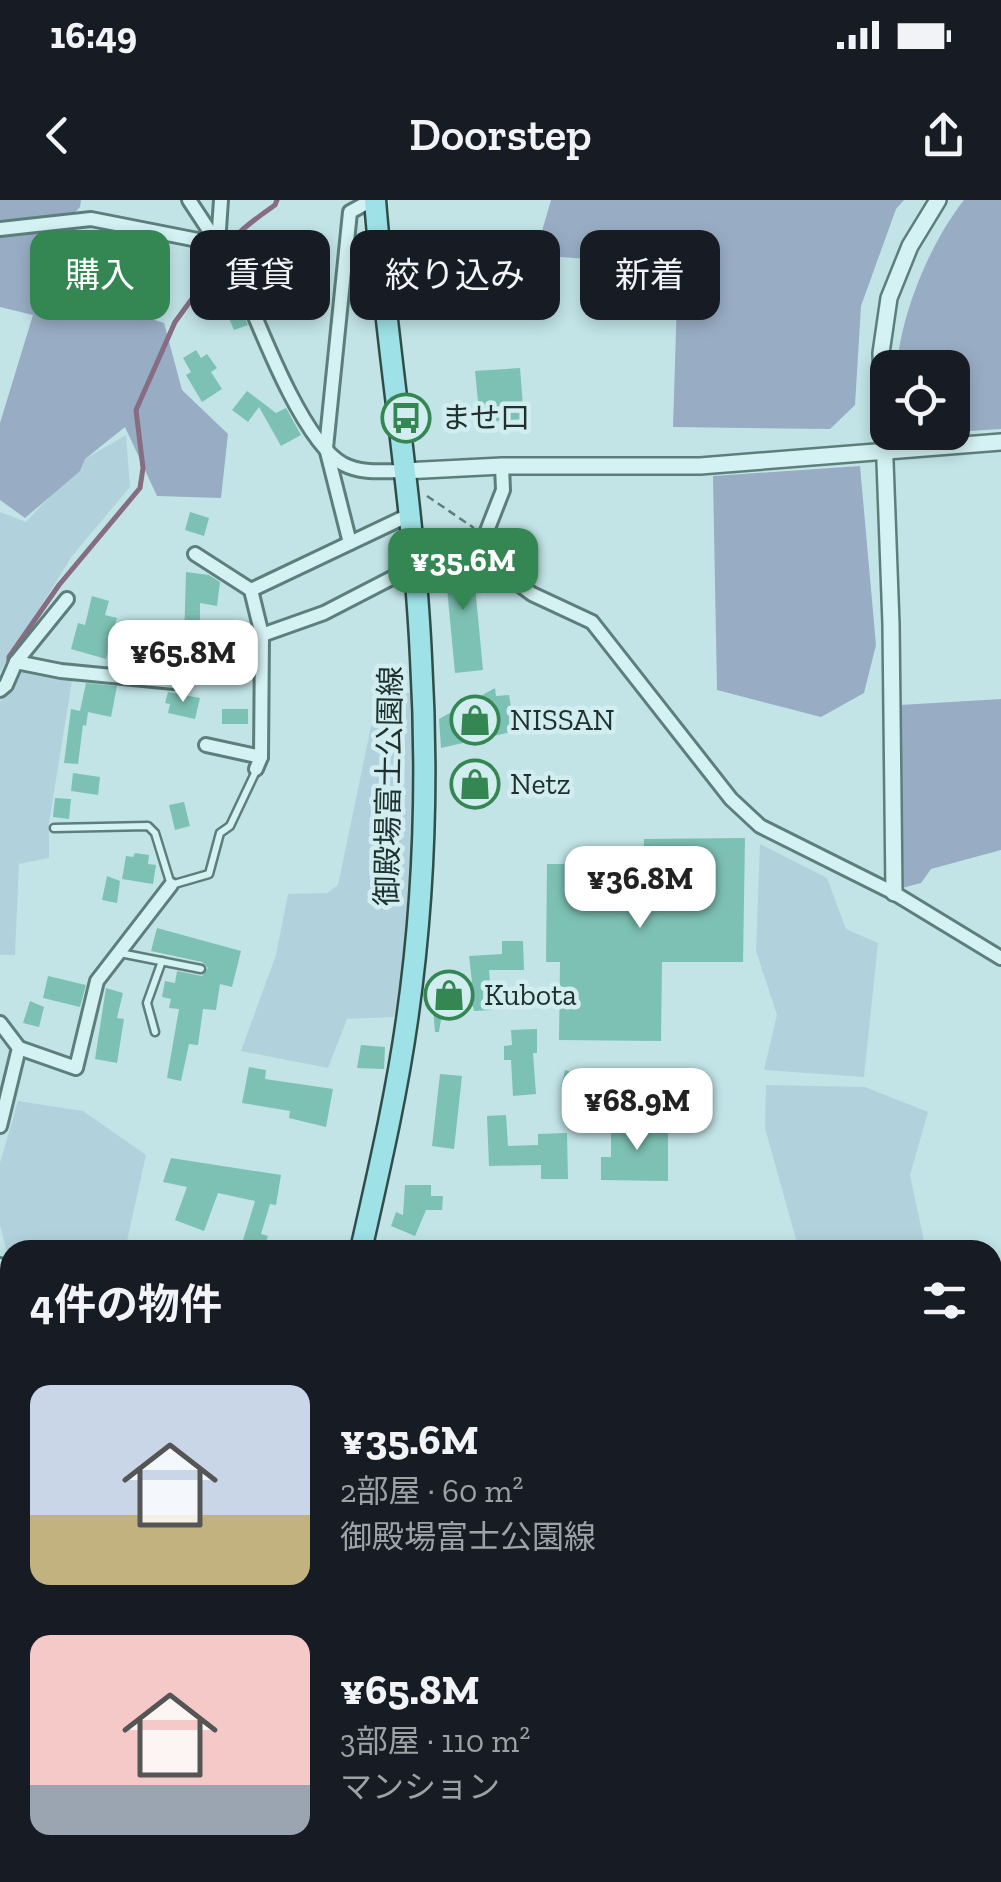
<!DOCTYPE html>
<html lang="ja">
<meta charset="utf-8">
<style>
body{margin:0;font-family:"Zilla Slab","Noto Sans JP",serif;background:#20242c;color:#f1f3f6;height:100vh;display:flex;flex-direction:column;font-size:38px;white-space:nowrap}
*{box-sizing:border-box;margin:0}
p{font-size:32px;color:#9ea1a6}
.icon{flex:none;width:55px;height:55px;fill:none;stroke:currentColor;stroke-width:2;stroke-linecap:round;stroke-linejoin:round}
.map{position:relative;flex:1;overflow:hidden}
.sheet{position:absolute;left:0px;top:1040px;width:1002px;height:642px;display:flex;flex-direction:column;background:#171b24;border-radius:30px 30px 0 0;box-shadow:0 5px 15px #0003}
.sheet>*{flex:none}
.top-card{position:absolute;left:30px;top:30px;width:942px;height:90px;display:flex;gap:20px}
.fabs{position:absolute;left:870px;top:150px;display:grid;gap:20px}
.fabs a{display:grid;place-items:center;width:100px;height:100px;border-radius:20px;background:#171b24;box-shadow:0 5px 15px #0003;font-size:50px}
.price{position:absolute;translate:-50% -85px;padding:0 22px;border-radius:20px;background:#fff;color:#222;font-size:32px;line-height:65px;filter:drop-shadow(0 2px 5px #0008)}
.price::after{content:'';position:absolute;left:50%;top:60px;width:30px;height:22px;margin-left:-15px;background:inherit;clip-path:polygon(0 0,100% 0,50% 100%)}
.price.current{background:#348653;color:#fff}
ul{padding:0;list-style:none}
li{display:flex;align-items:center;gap:30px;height:250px;padding:0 30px}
li span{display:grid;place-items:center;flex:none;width:280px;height:200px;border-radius:20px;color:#555}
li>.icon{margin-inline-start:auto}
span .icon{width:120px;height:120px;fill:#fffc;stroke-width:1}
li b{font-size:42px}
h2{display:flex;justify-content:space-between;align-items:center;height:120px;padding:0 30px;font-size:42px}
.tag{padding:0 35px;border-radius:20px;background:#171b24;box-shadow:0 5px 15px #0003;font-size:35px;line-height:90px}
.tag.current{background:#348653;color:#fff}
.status{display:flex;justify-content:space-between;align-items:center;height:70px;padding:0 50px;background:#171b24;direction:ltr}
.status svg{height:28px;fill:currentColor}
header{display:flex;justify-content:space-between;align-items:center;height:130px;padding:0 30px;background:#171b24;font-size:45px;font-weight:600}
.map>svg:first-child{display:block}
.farmland{fill:#b1d2dc}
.green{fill:#98adc4}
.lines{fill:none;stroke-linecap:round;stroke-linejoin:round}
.stream{stroke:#876d83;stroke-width:5}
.building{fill:#7dc1b4}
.service-casing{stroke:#5c7f7c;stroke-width:11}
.minor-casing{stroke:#5c7f7c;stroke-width:18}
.tertiary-casing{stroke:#5c7f7c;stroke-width:20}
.primary-casing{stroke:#304d49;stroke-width:25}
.motorway-casing{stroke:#304d49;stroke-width:28}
.path{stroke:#5c7f7c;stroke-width:2.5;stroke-dasharray:8 5;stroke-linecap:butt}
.service{stroke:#d4f1f3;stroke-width:6}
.minor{stroke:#d4f1f3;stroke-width:12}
.tertiary{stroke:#d4f1f3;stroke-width:15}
.primary{stroke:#9ee1e6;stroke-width:20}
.motorway{stroke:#5dcdc8;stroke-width:22}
.labels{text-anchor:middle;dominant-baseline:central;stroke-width:9;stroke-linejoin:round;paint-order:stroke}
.poi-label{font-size:30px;fill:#1e312e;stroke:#d1edf0;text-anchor:start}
.street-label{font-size:30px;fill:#1e312e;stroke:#d1edf0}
</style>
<div class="status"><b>16:49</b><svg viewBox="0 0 49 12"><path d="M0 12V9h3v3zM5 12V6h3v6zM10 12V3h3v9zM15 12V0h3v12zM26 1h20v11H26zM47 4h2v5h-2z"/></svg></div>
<header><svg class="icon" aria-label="back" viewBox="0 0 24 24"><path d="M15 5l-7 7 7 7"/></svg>Doorstep<svg class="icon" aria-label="share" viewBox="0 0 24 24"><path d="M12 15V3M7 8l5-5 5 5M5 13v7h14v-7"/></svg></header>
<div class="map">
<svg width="1001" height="1682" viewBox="0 0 1001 1682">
<rect width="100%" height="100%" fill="#c2e4e7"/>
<g class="farmland">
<path d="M126,235L130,287L72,356L0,472V312L26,322L85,259Z"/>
<path d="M20,469L72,481L49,623V658L19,664L15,755H0V501L11,492Z"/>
<path d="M378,493H415L414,698L394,817L347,819L328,868L241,851L276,755L288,694L327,693L338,685Z"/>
<path d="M760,644L827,678L846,729L878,743L864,877L764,870L777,815L756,751Z"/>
<path d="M766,885L865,887L928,912L910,975L926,1050H799L765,928Z"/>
<path d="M18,901L83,911L146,955L125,1050H10V1064L0,1025V963Z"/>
<path d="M1001,1386V1682H726L728,1672H882L886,1678L884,1673L992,1672V1402Z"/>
<path d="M0,1429H10V1672L21,1673L18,1682H0Z"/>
<path d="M120,1673V1672L206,1673L205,1682H119Z"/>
</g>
<g class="green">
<path d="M0,0H81L80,7L63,25L94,101L164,123L182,190L228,234L221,298L157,296L125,227L85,259L80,271L25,318L0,300V223L33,115L0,107Z"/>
<path d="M551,0H904L896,9L861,106L855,205L830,229L673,227L678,66L535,55Z"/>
<path d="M964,0H1001V229L953,232L952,168L897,167C901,113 930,43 964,0Z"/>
<path d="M860,266L876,445L864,493L821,517L717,490L713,276Z"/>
<path d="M1001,499V650L931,669L921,683L902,688L900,505Z"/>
</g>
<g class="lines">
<path class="stream" d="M9,468V457L59,385L140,288L143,268L136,210L175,122L197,92L215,82C219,43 245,26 275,5L277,0"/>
</g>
<g class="building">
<path d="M150,54L161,75L153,80L159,91L139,102L121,69Z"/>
<path d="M231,86L248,125L234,130L218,93Z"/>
<path d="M196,150L201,158L207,154L217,168L211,172L222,189L202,202L186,175L191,172L183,158Z"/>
<path d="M520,168L524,219L480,222L475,171Z"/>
<path d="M247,191L276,213L286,208L301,235L281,246L259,207L248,222L232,210Z"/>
<path d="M190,312L209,318L204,336L185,330Z"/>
<path d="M472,354L483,470L455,473L444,356Z"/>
<path d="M186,372L209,375L220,382L217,406L200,403V441H184Z"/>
<path d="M92,396L109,401L105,415L117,418L106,459L71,449L78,423L85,425Z"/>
<path d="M86,483L117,486L111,517L88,512L86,526L83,525L78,564L64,563L71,509L80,511Z"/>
<path d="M495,488L496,496L509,495L515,531L441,548L439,519Z"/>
<path d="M168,492L200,498L195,519L168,513L170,504L165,503Z"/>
<rect x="222" y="509" width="26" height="15"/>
<path d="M73,573L100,577L98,595L71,591Z"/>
<path d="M55,598L71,599L69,619L53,617Z"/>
<path d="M184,602L190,626L175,630L169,605Z"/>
<path d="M745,638L743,762H662L661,841L559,840L560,762H546L547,664H644V639Z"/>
<path d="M135,653L149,655L148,664L156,665L153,684L122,679L126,656L133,657Z"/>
<path d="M107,676L120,681L117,703L102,700Z"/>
<path d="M157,728L241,751L232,787L220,784L216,810L203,809L198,845L189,844L181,881L167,878L179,809L169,808L171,799L162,797L165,781L175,783L177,771L202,776L208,768L202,762L151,751Z"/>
<path d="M502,741H523L524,770H489L492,810L474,811L473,806L443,807L439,832H435L431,783L472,782L469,756L502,754Z"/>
<path d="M48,776L86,785L80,807L43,798Z"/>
<path d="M106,788L123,793L117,818L124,819L117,863L95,859Z"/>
<path d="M30,801L44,807L39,827L23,823Z"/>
<path d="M537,829V853H533L536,894L513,896L511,860H504V846L512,845L511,830Z"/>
<path d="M361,845L385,847L384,869L357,868Z"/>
<path d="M249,867L266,870L265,879L333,889L326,927L289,918L290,911L242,903Z"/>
<path d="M565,870L621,885L622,876L669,884L667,889L678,890L676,911L660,909L661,900L637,898L636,905L561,887Z"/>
<path d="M440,874L462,876L454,949L432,946Z"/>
<path d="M506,915L508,946L538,945V934L567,933L568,979H541V965L489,966L487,916Z"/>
<path d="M611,924H668V981L601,980V957H611Z"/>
<path d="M171,958L281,975L276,1005L270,1004L261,1034L268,1036L264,1050H240L255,1001L218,993L204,1031L175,1020L187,987L163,982Z"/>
<path d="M405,985H431V996H443L442,1010H426L415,1036L391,1026L396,1012L403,1015Z"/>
</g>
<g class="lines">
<g class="service-casing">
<g id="service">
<path d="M54,628L148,626L155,633L171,685L209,674L220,633L230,626L256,571"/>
<path d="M120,753L201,769"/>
<path d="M155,832L147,803L162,761"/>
</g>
</g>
<g class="minor-casing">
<g id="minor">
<path d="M189,0L218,44"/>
<path d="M0,29L91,19L218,44L229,54C251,103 298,239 343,264C362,274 382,271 404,271"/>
<path d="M218,44L221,0"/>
<path d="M502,266L503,290L485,336L496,360L513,380L532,394L592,422L731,599L760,626L894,693L1001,758"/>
<path d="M350,343L326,248L350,12L372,0"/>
<path d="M195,354L251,390L409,315"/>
<path d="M251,390L262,435L261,557L256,569"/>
<path d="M262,435L324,413L415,366"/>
<path d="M16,462L67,399"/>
<path d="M0,490L6,485L16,462L61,471L174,482"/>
<path d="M206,545L261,557"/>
<path d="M0,823L19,848L0,926"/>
<path d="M19,848L76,868L97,781L171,685"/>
<path d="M0,1065L10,1087"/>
<path d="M10,1231V1242"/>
<path d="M0,1289L10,1275"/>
<path d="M493,1672L497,1682"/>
<path d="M556,1672L558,1682"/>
</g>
</g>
<g class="tertiary-casing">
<g id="tertiary">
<path d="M404,271L502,266H700L1001,242"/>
<path d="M894,693L891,424L881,153L889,98L910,46L938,0"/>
</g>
</g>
<g class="primary-casing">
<g id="primary">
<path d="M361,1050C378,974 396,898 407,820C424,702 428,578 421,458C414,305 387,153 375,0"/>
<path d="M224,1682L225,1672"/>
</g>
</g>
<g class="motorway-casing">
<g id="motorway">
<path d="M992,1202L1001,1200"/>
<path d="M992,1226L1001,1224"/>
<path d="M0,1338L10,1337"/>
<path d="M0,1361L10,1360"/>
</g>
</g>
<g class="path">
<path d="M427,296L474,328"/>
<path d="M992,1390L1001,1376"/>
<path d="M884,1672L890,1682"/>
</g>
<use href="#service" class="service"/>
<use href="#minor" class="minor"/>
<use href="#tertiary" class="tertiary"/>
<use href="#primary" class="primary"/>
<use href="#motorway" class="motorway"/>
</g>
<defs>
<g id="bus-ring" transform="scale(2.5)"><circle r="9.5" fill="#d1edf0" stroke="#348653" stroke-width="1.5"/><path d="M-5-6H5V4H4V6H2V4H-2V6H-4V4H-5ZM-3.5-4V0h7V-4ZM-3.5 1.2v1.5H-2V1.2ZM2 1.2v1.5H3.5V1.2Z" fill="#348653"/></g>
<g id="shop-ring" transform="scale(2.5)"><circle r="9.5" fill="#d1edf0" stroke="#348653" stroke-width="1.5"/><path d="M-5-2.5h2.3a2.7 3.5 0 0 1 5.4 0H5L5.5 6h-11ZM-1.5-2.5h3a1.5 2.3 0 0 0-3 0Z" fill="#348653"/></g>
</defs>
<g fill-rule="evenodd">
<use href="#bus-ring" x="406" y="218"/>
<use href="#shop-ring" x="475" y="520"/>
<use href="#shop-ring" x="475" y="584"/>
<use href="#shop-ring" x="449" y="795"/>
</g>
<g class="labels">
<g class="poi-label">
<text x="441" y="218">ませ口</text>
<text x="510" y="520">NISSAN</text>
<text x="510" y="584">Netz</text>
<text x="484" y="795">Kubota</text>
</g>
<g class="street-label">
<text transform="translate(389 586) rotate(-89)">御殿場富士公園線</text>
</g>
</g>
</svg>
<div class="fabs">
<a><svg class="icon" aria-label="locate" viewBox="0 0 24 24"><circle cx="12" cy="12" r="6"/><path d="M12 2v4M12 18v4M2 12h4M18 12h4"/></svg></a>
</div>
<b class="price current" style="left:463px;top:413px">¥35.6M</b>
<b class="price" style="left:183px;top:505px">¥65.8M</b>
<b class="price" style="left:640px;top:731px">¥36.8M</b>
<b class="price" style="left:637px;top:953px">¥68.9M</b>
<div class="top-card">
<a class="tag current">購入</a>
<a class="tag">賃貸</a>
<a class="tag">絞り込み</a>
<a class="tag">新着</a>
</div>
<section class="sheet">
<h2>4件の物件<svg class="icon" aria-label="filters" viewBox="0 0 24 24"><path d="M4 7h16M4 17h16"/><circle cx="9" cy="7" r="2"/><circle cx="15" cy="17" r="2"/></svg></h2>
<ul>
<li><span style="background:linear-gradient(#c9d6e8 65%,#c2b280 0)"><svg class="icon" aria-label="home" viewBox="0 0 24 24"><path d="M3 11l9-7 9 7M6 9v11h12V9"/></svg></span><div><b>¥35.6M</b><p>2部屋 · 60 m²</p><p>御殿場富士公園線</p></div></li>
<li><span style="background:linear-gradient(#f6c9c9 75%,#9aa5b1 0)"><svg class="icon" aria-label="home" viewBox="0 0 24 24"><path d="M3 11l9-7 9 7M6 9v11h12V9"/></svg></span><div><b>¥65.8M</b><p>3部屋 · 110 m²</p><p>マンション</p></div></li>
</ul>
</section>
</div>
